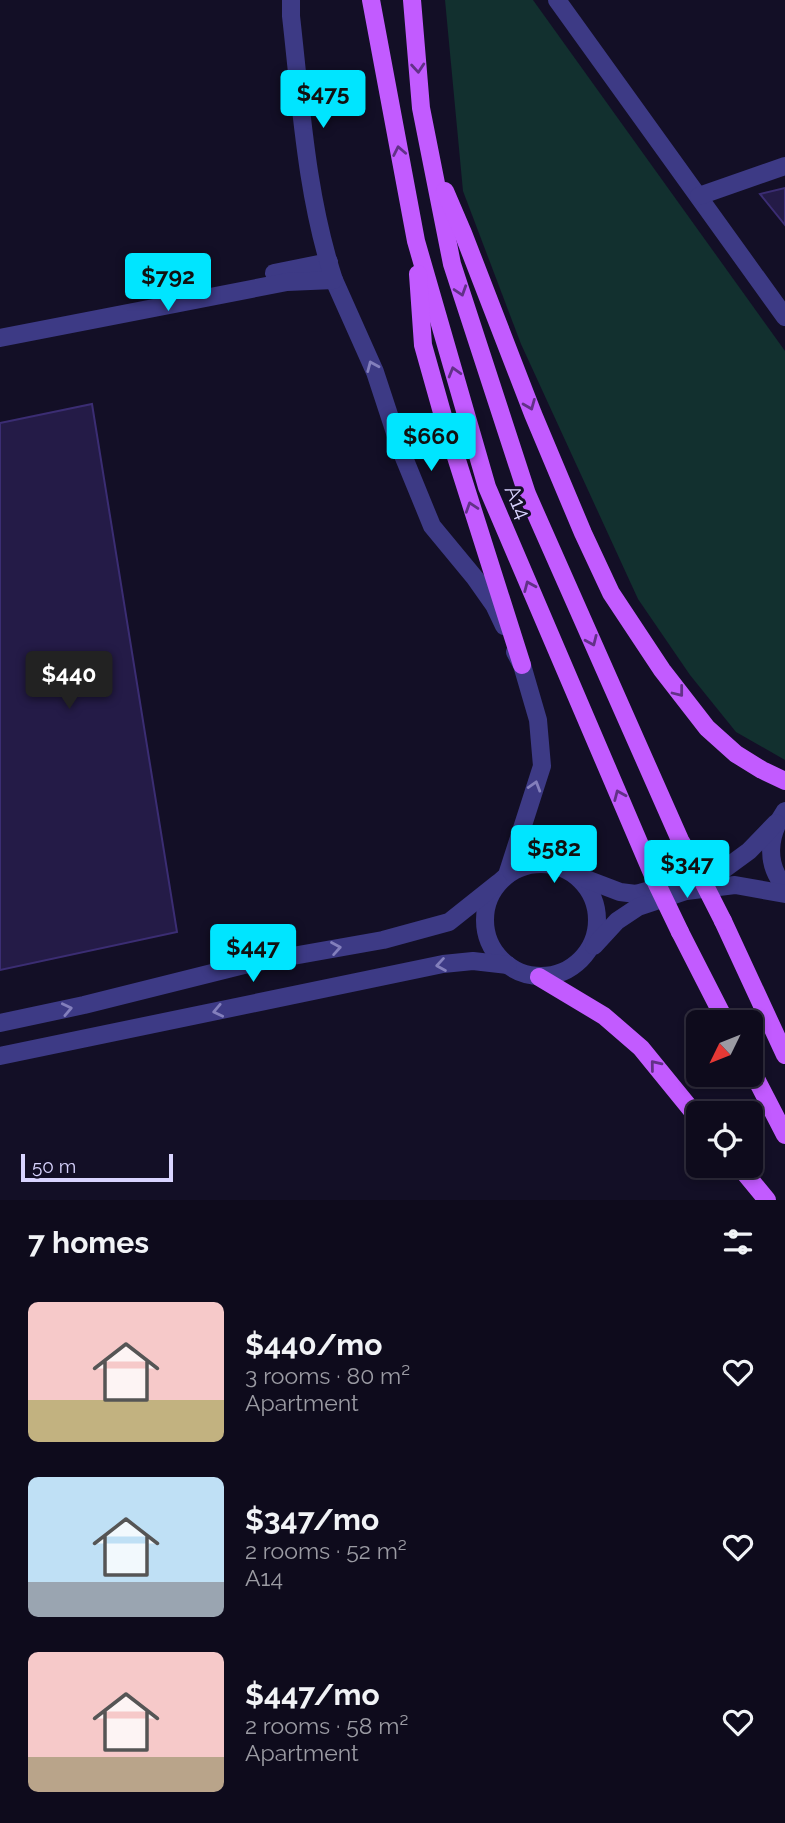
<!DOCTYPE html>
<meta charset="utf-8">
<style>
body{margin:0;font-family:Raleway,sans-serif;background:#1c1929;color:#f1f3f6;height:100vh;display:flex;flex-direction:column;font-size:26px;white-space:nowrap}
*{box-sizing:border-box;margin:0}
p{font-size:23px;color:#9b9ba3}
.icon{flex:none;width:38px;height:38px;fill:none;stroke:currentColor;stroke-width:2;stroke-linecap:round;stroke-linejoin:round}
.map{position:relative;height:1200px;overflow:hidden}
.panel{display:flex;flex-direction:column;background:#0e0b1c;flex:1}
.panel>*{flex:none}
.needle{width:46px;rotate:227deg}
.buttons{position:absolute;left:686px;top:1010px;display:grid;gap:14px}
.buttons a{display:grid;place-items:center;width:77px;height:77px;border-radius:10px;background:#0e0b1c;box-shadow:0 4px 10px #0003,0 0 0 2px #2e2b3b;font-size:35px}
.scale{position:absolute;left:21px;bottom:18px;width:152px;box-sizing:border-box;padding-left:7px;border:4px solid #d9d4ff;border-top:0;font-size:19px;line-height:24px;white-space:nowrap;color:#d9d4ff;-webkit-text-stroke:5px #130f26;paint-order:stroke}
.price{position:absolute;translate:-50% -60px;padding:0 16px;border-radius:7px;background:#00e5ff;color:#111;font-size:23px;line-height:46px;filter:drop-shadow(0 2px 4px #0008)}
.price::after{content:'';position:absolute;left:50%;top:42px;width:21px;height:16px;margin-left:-10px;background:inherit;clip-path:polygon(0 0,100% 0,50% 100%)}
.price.active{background:#222;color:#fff}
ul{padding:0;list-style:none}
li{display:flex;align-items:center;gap:21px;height:175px;padding:0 28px}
li span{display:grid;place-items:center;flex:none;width:196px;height:140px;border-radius:10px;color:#555}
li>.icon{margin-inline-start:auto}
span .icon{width:84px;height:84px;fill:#fffc;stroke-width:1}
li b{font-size:30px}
h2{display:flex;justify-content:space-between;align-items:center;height:84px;padding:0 28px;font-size:30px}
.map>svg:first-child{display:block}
.green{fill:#12302f}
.building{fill:#241b47;stroke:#3b2d73;stroke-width:2}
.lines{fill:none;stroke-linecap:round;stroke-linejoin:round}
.minor{stroke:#3d3a85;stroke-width:18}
.major{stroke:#c25bff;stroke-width:18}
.major-bridge{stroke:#c25bff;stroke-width:18}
.oneway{stroke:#623188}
.oneway2{stroke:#837fbc}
.labels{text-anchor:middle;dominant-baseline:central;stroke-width:6;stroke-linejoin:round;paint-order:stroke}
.street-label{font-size:21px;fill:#d9d4ff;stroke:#130f26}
</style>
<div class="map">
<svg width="785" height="1200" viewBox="0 0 785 1200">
<rect width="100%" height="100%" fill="#130f26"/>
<path class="green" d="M445,0H533L785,351V760L736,732L690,675L638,599L521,344L463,191Z"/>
<g class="building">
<path d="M785,188V225L760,194Z"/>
<path d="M92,404L177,932L0,970V423Z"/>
</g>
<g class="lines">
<g class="minor">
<path d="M557,0L785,317"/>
<path d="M699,196L785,166"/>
<path d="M274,273L329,262"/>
<path d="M334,280L375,372L400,448L432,526L475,578L494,605L504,626"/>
<path d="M0,338L287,282L334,280C306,195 301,104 291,16V0"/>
<path d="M785,811C768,835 765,864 785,887"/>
<circle cx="541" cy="920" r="56"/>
<path d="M507,875L542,766L538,720L522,665L515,652"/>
<path d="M578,876L620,892L636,894L723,870L749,851L776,823"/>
<path d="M594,946L617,921L638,907L686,891L735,885L785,894"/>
<path d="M0,1023L84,1005L248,964L383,940L449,922L498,883"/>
<path d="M0,1056L443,964L473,961L508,965"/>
</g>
<g class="major">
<path d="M371,0L416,241L487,487L655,880"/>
<path d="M412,0L421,108L452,264L527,494L680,840L693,862"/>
<path d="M445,191L463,233L533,414L583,533L611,593L662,670L707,728L736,754L762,770L785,781"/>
<path d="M418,274L423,345L443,416L522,665"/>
<path d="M723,921L785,1055"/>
<path d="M680,932L726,1022"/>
<path d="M539,977L604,1016L641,1048L698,1118"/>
<path d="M751,1069L785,1135"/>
<path d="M739,1166L767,1200"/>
</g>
<g class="major-bridge">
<path d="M693,862L723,921"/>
<path d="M655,880L680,932"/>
</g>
</g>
<defs><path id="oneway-chevron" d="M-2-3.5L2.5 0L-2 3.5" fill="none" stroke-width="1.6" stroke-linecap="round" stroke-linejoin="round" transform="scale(1.75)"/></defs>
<g class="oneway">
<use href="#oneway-chevron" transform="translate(418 68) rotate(85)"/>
<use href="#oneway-chevron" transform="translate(399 151) rotate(-101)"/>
<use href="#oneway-chevron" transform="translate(461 291) rotate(72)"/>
<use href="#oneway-chevron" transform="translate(454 372) rotate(-106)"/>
<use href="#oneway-chevron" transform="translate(530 405) rotate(68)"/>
<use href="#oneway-chevron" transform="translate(471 507) rotate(-108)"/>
<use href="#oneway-chevron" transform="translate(529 586) rotate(-113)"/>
<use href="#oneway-chevron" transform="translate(592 641) rotate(66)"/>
<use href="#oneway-chevron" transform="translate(679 692) rotate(52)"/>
<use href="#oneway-chevron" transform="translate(619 795) rotate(-113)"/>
<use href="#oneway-chevron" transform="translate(655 1065) rotate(-129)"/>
</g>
<g class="oneway2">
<use href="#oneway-chevron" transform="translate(372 366) rotate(-113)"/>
<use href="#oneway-chevron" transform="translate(535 786) rotate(-73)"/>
<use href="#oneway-chevron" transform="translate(336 948) rotate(-10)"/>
<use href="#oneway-chevron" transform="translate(441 965) rotate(171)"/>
<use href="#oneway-chevron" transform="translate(67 1009) rotate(-12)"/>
<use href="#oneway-chevron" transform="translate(218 1011) rotate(168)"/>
</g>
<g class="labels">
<g class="street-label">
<text transform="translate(518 502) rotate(67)">A14</text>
</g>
</g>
</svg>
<div class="buttons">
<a><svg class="needle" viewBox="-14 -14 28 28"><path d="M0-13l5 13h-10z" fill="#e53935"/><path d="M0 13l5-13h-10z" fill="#9b9ba3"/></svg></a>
<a><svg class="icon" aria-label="locate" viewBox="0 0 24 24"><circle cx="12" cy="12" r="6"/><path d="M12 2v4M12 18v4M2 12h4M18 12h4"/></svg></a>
</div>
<div class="scale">50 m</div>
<b class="price" style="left:323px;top:130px">$475</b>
<b class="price" style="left:168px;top:313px">$792</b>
<b class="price" style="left:431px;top:473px">$660</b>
<b class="price active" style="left:69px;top:711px">$440</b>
<b class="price" style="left:554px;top:885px">$582</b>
<b class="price" style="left:687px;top:900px">$347</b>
<b class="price" style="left:253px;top:984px">$447</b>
</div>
<section class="panel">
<h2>7 homes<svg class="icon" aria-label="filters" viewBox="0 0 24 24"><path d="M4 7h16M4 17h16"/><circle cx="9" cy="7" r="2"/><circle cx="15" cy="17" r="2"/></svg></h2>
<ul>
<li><span style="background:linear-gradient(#f6c9c9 70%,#c2b280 0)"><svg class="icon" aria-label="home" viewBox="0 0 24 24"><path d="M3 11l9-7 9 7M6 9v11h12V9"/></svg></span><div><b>$440/mo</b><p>3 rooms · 80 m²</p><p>Apartment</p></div><svg class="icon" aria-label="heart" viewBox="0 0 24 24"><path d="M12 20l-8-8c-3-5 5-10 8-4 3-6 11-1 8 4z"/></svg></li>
<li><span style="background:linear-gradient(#bfe0f5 75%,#9aa5b1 0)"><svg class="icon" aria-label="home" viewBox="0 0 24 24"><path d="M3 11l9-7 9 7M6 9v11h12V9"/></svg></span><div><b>$347/mo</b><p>2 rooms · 52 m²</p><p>A14</p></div><svg class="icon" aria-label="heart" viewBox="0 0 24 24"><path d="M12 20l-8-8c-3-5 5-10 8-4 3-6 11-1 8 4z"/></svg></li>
<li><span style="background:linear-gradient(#f6c9c9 75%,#b9a48a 0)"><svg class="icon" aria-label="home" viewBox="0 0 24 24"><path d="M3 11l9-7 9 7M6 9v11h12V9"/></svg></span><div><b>$447/mo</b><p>2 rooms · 58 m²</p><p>Apartment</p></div><svg class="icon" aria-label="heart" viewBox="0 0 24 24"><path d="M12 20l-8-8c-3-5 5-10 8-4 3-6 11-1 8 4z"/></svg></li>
</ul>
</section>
